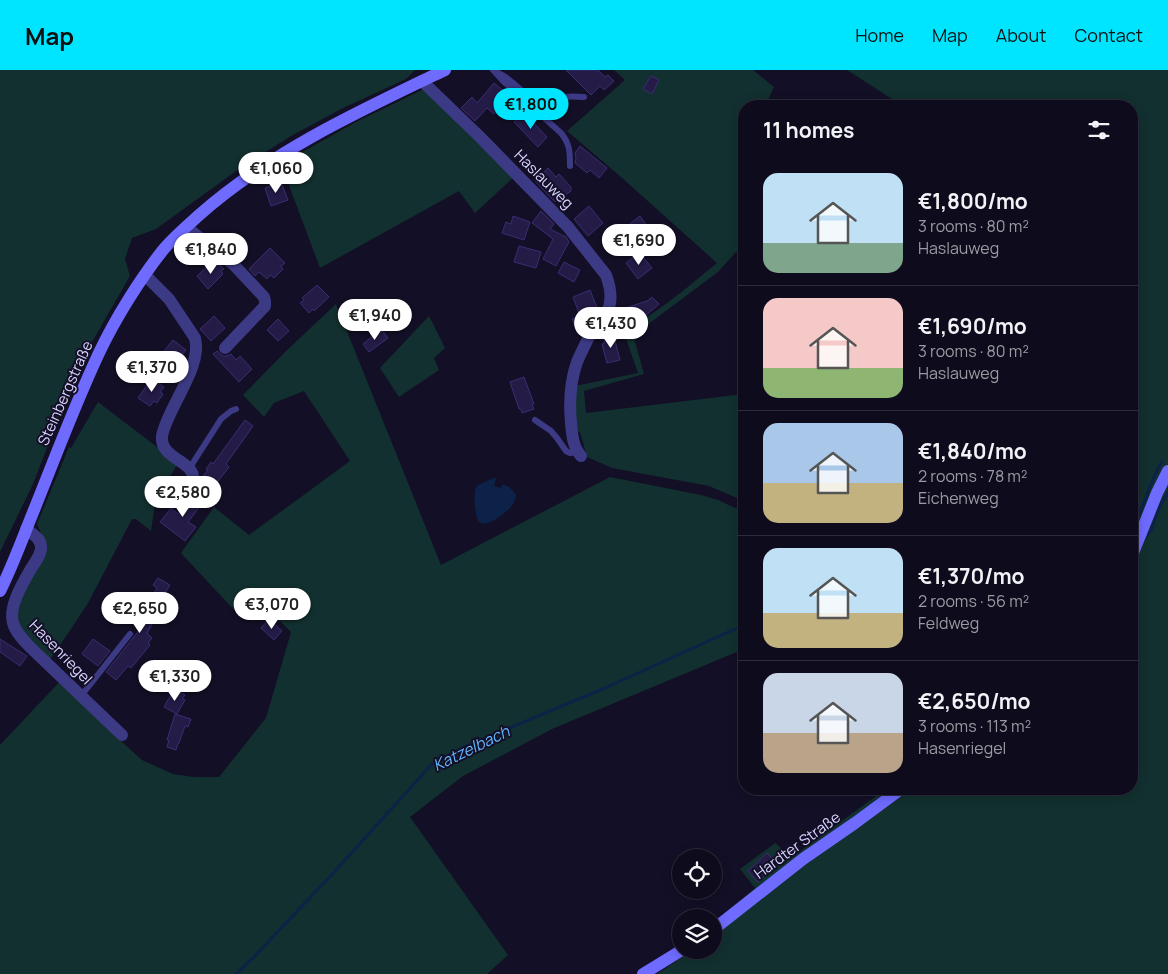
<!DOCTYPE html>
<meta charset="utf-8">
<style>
body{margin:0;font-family:Manrope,sans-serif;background:#1c1929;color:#f1f3f6;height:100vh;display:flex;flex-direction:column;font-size:19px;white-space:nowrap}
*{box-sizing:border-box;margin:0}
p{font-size:16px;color:#9b9ba3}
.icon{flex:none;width:28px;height:28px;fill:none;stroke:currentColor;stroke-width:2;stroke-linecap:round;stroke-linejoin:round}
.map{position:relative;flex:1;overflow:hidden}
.panel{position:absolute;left:738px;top:30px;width:400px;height:695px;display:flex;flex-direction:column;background:#0e0b1c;border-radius:20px;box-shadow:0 2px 12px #0003,0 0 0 1px #2e2b3b}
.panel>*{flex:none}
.fabs{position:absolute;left:672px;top:779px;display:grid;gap:10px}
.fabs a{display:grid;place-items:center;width:50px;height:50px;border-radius:50%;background:#0e0b1c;box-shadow:0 2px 12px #0003,0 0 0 1px #2e2b3b;font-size:25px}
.price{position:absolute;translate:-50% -42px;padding:0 11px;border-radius:18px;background:#fff;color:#222;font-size:16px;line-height:32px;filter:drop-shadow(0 1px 2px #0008)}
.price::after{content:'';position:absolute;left:50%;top:30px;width:15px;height:11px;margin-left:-8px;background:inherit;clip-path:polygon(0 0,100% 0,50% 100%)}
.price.on{background:#00e5ff;color:#111}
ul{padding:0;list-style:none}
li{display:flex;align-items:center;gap:15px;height:125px;padding:0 25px}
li+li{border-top:1px solid #2e2b3b}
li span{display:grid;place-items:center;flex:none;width:140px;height:100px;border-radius:15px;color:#555}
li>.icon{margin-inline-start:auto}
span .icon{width:60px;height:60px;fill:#fffc;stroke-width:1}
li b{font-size:21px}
h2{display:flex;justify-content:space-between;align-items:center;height:60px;padding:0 25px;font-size:21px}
header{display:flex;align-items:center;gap:30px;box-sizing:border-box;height:70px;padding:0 25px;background:#00e5ff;color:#111}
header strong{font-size:24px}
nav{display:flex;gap:28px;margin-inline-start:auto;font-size:18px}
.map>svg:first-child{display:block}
.green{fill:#12302f}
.water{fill:#0c2248}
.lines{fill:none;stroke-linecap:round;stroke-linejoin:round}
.stream{stroke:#0c2248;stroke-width:3}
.building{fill:#241b47;stroke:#3b2d73}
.lane{stroke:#3d3a85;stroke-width:6}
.street{stroke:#3d3a85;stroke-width:12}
.secondary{stroke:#6f6bff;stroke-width:12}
.labels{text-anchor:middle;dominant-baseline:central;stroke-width:4;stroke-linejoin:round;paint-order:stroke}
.street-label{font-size:15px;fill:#d9d4ff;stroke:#130f26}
.water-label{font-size:16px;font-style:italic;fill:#62b6ff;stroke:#130f26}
</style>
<header>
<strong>Map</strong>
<nav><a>Home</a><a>Map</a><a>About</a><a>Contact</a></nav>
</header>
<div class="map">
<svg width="1168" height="904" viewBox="0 0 1168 904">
<rect width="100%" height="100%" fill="#130f26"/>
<g class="green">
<path d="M0,0H415L406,9L343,38L291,66L243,96L156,159L132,168L125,189L130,206L88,279L64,334L33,414L0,482Z"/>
<path d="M614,0H753L774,17L765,36H744V81L739,92L744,96V173L718,202L643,258L633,264L644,304L584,321L586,343L744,324V432L737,428L709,416L612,398L587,387L580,362L573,359L575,316L638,303L623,260C658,244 687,217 717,193L621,107L567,61L625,10Z"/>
<path d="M847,0H1168V394L1156,415L1131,476V36H903Z"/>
<path d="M424,19L514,107L475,143L459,121L320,198L281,94L356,52Z"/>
<path d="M336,234L441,495L610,407L701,425L718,430L744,442V579L552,659L463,706L410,747L508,885L487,904H0V675L65,606L119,658L122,672L142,690L173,704L193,707H219L266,648L291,562L268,539L234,540L181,483L214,437L249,465L350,391L304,321L274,333L264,347L243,325L285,282Z"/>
<path d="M429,246L445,278L434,288L439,300L399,327L380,298Z"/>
<path d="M98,332L178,393L155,433L151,461L136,449H132L88,533L71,559L49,591L21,563L15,540L45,472L37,454L69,377L71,378Z"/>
<path d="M1168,410V904H657L693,880H714V866L793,803L900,727L909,719H1131V500L1140,482Z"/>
<path d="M880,719H888L886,725L729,841L755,818L740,799L775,773L792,787L879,724Z"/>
</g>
<path class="water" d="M494,408H496L494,416L501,418L503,414L509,417L516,424C516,429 514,434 510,438C504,444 487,458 479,452C475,448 473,422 476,417C480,413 489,411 494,408Z"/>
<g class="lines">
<g class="stream">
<path d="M1131,462C1144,440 1148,413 1162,392"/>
<path d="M1131,466H1132"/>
<path d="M1146,466L1151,461L1159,438L1168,422"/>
<path d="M236,904L254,887L336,800L432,694L462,678L605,618L744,555"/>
</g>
</g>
<g class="building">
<path d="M566,0H598L605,7L608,5L614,11L604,20L600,16L591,25Z"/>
<path d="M651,6L659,10L652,24L643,19Z"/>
<path d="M494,13L510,26L494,44L487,38L475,51L461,38L472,27L477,33Z"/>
<path d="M524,43L547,67L538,77L514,52Z"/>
<path d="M580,76L607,98L599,108L590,100L587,103L575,93L576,88L575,83Z"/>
<path d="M548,98L556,107L559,104L571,117V121L555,132L535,111Z"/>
<path d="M281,112L288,130L271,136L265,118Z"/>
<path d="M589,136L603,153L588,166L574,149Z"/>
<path d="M541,141L554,154L550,159L566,167L569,172L556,196L543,189L553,169L532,153Z"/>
<path d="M513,146L530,152L524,170L502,163L506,152L511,154Z"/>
<path d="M640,146L650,160L633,174L622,160Z"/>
<path d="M519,176L541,182L536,198L514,192Z"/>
<path d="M270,178L285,193L281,196L283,199L274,208L270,205L267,209L259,202L255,206L249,199Z"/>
<path d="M639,182L652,198L638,209L626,193Z"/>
<path d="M212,192L215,195L218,193L224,199L221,201L223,204L208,219L197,206Z"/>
<path d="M564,192L580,200L574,212L558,203Z"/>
<path d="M317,215L329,227L314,241L313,239L309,243L300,233L304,230L302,228Z"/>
<path d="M590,220L598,240L583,245L587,255L583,262L578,264L572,249L580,246L573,227Z"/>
<path d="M652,227L659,234L643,248L626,253L627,256L616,259L613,248L616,241L647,231Z"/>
<path d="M214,246L225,258L211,271L200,259Z"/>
<path d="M278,249L289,261L278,271L267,260Z"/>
<path d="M381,259L388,268L369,282L363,274Z"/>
<path d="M613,263L620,290L607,293L602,274L605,273L603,266Z"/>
<path d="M173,270L186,280L173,296L160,286Z"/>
<path d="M217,281L223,286H227L231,284L236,290L240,286L252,299L239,312L213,284Z"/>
<path d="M524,307L534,334L532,335L534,339L522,343L521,339H519L510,312Z"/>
<path d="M152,308L164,317L160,322L163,324L157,333L154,331L150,336L138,328Z"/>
<path d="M245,350L253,356L226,394L229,397L215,415L203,406L208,400L206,399L211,392L213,394Z"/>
<path d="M195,424L204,431L188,452L196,457L185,471L160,452L171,438L178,444Z"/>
<path d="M158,508L170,515L153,542H155L154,544L157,546L147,563L152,568L148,573L150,575L131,598L128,596L116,610L106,602L141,558L135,554L157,518L153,515Z"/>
<path d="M269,549L282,561L274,570L261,558Z"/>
<path d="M0,569L27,586L20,596L0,582Z"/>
<path d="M93,569L110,581L98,596L82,584Z"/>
<path d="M174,619L185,625L182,629L185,630L177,644L164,637Z"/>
<path d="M175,644L191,649L188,657L185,656L179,673H178L176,680L167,677L169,670H167Z"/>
<path d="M767,783L777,794L758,812L748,801Z"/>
</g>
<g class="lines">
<g class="lane">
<path d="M493,0L503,11L561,63C570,74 570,82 570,96"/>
<path d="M496,2C510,7 518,19 530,27C541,33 553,28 565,27C571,26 578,27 584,27"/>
<path d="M535,350L551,361L557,368L566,381L570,383L577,382"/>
<path d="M189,399L221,349L231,341L236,339"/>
<path d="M81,626L130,564"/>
</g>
<g class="street">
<path d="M422,11L479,66L568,157L606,205C610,216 613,231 607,242C604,247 600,250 597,254C591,262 581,283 577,292C570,312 569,332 571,353C572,365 573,377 581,386"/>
<path d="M186,157L233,194L264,227L265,231V236L225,278"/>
<path d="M145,205L169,229L195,268C203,297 167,338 162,366C159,388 194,391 193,408C193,414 187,420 184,425"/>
<path d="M26,459C33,464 40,468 41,476C42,483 36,491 32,497C24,511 8,536 13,553C16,563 24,571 31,578L122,665"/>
</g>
<g class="secondary">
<path d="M1131,488L1157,423L1168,401"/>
<path d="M0,521C13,495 23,467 34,440C55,388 75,334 99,283C115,249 140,209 163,180C173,168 186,157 198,146C270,82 359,41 445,0"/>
<path d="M714,859L803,789L855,753L901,719"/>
<path d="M643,904L682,880"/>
</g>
</g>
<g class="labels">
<g class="street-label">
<text transform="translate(544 109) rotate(45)">Haslauweg</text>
<text transform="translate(65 323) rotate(-66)">Steinbergstraße</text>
<text transform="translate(61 582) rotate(46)">Hasenriegel</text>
<text transform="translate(797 775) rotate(-36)">Hardter Straße</text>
</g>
<g class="water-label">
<text transform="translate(471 678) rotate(-26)">Katzelbach</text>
</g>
</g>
</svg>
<div class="fabs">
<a><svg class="icon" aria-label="locate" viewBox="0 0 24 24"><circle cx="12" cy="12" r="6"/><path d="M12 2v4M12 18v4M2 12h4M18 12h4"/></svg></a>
<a><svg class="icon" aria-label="layers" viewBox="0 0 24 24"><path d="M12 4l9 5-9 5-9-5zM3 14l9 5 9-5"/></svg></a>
</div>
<b class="price on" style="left:531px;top:60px">€1,800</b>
<b class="price" style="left:276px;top:124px">€1,060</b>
<b class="price" style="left:639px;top:196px">€1,690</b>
<b class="price" style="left:211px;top:205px">€1,840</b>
<b class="price" style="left:375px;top:271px">€1,940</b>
<b class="price" style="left:611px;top:279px">€1,430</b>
<b class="price" style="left:152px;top:323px">€1,370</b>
<b class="price" style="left:183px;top:448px">€2,580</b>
<b class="price" style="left:272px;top:560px">€3,070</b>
<b class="price" style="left:140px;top:564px">€2,650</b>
<b class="price" style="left:175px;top:632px">€1,330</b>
<section class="panel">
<h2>11 homes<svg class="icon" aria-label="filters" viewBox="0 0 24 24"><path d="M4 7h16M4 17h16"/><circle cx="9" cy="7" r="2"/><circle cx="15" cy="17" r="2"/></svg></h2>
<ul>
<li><span style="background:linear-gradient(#bfe0f5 70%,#7fa58c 0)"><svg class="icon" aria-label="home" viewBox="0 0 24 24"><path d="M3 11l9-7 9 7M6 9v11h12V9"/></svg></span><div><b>€1,800/mo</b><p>3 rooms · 80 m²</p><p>Haslauweg</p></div></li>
<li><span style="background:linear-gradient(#f6c9c9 70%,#8fb573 0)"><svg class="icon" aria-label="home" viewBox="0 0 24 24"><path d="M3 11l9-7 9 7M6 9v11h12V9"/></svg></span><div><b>€1,690/mo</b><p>3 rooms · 80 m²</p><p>Haslauweg</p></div></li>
<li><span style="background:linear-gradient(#a9c7e8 60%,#c2b280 0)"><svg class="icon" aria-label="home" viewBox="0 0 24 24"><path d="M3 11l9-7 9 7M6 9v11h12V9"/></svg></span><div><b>€1,840/mo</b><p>2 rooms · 78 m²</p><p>Eichenweg</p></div></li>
<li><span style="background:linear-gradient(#bfe0f5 65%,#c2b280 0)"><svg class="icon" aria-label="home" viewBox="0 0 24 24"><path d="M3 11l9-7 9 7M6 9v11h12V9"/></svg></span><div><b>€1,370/mo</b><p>2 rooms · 56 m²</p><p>Feldweg</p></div></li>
<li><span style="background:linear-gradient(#c9d6e8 60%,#b9a48a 0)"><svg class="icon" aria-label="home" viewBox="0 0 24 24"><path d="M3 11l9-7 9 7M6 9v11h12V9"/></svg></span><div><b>€2,650/mo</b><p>3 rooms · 113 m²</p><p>Hasenriegel</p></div></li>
</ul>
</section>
</div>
